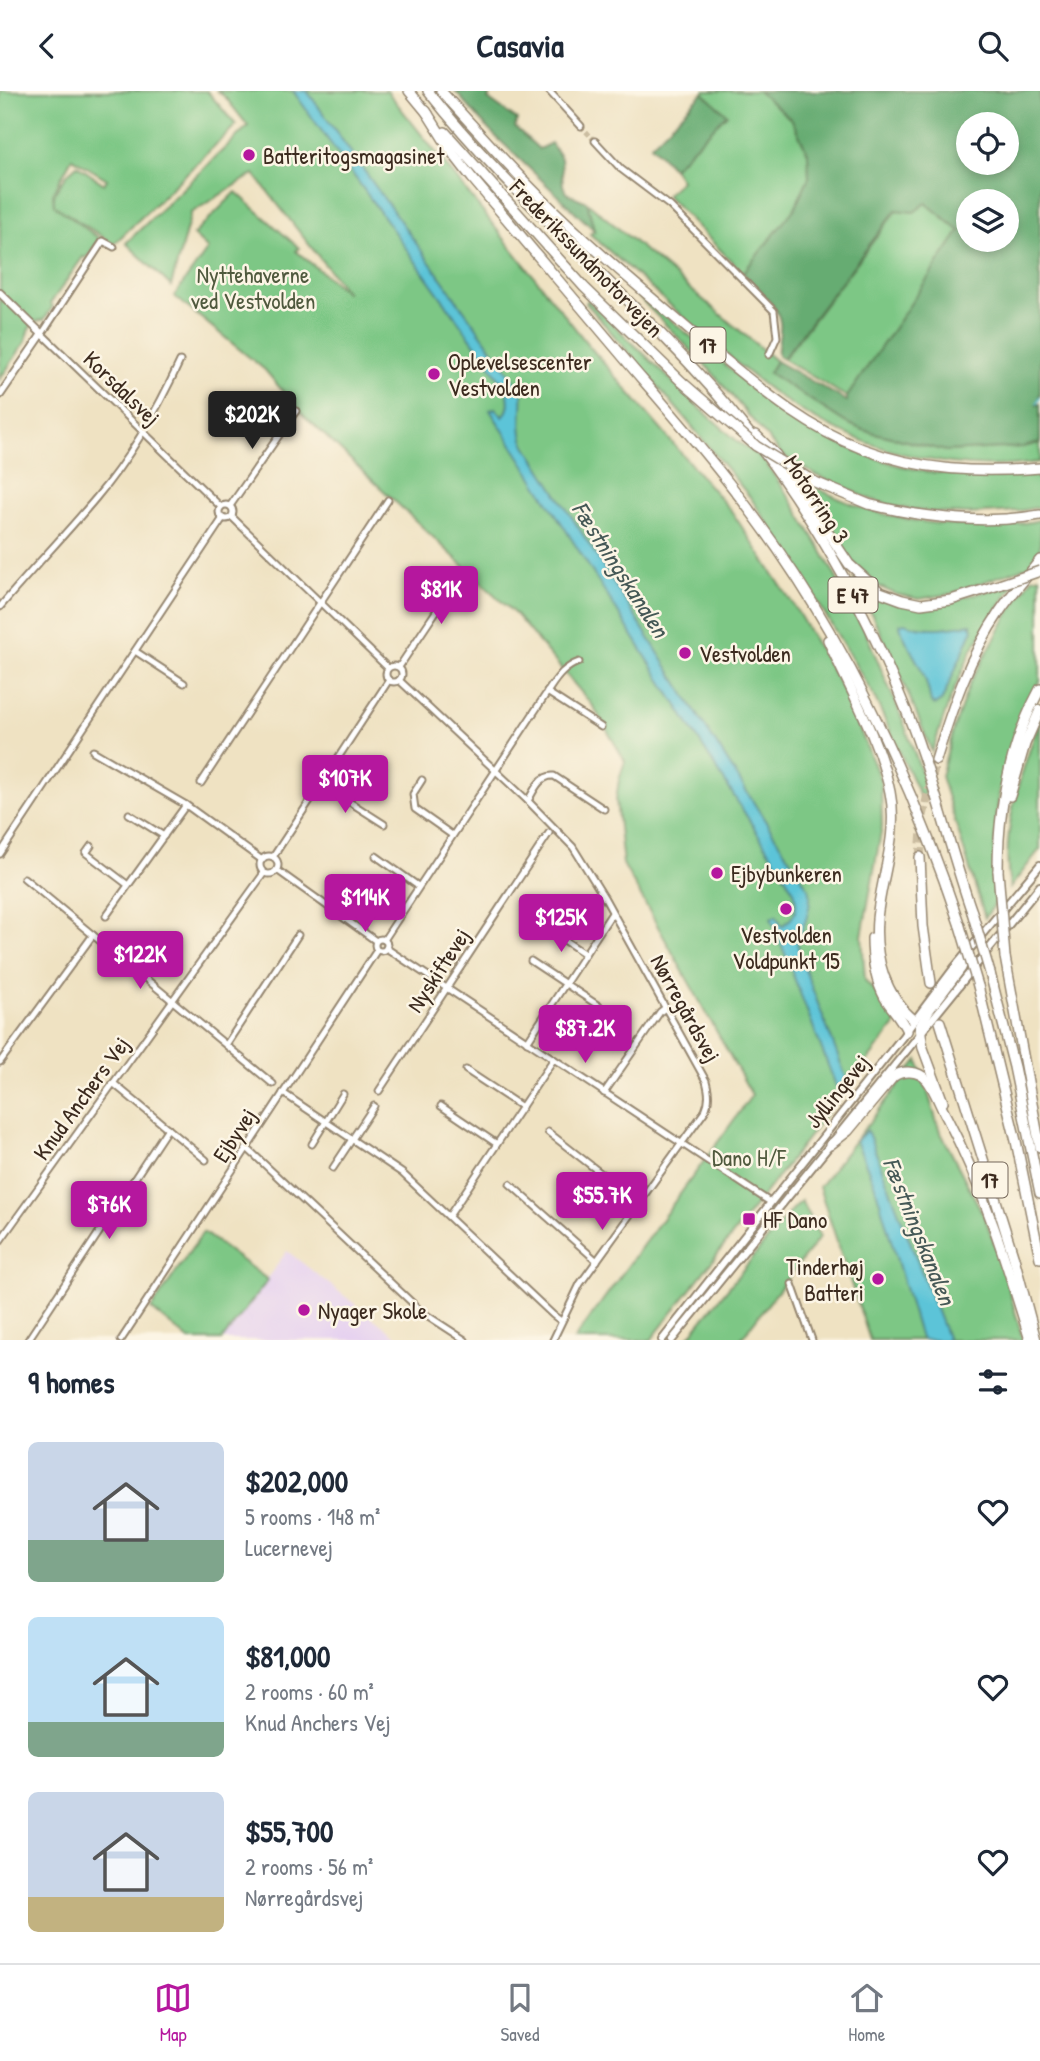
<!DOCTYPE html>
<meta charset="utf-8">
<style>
body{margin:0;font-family:"Patrick Hand",sans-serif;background:#f2f2f3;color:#1f2937;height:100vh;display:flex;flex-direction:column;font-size:26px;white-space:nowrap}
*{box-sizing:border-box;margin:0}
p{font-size:23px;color:#747a83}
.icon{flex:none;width:38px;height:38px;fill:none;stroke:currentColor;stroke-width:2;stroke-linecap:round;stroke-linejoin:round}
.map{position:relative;height:1249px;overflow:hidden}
.sheet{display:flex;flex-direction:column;background:#fff;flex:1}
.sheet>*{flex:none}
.tools{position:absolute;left:956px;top:21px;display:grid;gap:14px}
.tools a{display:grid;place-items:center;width:63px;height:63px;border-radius:50%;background:#fff;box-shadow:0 4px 10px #0003;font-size:35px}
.price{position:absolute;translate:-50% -60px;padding:0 16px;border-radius:7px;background:#b5179e;color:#fff;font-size:23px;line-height:46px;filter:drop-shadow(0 2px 4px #0008)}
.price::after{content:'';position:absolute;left:50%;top:42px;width:21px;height:16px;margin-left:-10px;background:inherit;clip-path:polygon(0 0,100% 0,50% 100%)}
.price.selected{background:#222;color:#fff}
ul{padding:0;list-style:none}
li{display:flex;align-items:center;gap:21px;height:175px;padding:0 28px}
li span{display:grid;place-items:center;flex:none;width:196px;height:140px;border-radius:10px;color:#555}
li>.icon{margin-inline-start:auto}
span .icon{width:84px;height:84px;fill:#fffc;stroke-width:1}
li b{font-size:30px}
h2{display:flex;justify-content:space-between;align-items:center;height:84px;padding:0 28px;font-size:30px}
header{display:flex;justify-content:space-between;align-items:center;height:91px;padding:0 28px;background:#fff;font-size:32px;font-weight:800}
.tab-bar{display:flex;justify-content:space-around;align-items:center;height:98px;border-top:2px solid #e0e1e3;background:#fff;font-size:19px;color:#747a83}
.tab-bar a{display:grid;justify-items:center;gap:4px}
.tab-bar .selected{color:#b5179e}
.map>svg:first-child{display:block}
.built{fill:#e6d2f0}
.green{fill:#7dc785;stroke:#5c7852;stroke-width:2;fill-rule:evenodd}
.forest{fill:#66ac72;stroke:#506b48;stroke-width:2;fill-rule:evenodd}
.water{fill:#5bc4d8;stroke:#4b777b;stroke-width:2}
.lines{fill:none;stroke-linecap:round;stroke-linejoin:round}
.stream{stroke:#5bc4d8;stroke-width:2}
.minor-tunnel{stroke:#cbbda1;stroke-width:5;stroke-dasharray:5 2.5;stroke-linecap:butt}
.motorway-tunnel{stroke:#cbbda1;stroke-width:9;stroke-dasharray:9 4.5;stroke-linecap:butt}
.minor-casing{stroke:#958670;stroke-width:9}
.tertiary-casing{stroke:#958670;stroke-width:10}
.motorway-casing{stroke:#958670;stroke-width:12}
.minor{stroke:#fff;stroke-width:5}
.tertiary{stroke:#fff;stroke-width:6}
.motorway{stroke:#fff;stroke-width:9}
.motorway-bridge-casing{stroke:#958670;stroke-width:12;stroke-linecap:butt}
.motorway-bridge{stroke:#fff;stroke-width:9}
.poi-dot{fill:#b5179e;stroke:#fcf5e5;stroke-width:2.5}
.labels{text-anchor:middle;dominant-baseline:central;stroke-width:5;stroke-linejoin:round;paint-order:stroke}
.shield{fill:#fcf5e5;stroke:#75675a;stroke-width:2}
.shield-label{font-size:21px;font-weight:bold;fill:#3b2a1e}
.poi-label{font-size:23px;fill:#3b2a1e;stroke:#fcf5e5;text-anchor:start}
.street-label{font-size:23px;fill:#3b2a1e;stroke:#fcf5e5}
.park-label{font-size:23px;fill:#4f593d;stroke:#fcf5e5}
.water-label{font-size:24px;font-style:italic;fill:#455856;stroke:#fcf5e5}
</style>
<header><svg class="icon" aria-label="back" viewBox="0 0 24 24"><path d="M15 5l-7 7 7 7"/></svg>Casavia<svg class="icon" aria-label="search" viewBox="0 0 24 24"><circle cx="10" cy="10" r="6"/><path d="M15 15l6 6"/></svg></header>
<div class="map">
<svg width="1040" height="1249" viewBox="0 0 1040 1249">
<rect width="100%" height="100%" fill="#fcf5e5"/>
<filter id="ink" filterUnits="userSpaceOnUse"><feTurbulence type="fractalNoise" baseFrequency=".0143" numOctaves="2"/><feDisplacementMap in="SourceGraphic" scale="14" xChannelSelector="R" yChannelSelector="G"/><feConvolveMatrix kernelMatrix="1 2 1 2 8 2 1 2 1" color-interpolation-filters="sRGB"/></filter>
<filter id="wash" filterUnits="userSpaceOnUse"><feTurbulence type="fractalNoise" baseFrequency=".00686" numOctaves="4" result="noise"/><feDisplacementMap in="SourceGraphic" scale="28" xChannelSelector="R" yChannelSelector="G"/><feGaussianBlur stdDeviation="1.57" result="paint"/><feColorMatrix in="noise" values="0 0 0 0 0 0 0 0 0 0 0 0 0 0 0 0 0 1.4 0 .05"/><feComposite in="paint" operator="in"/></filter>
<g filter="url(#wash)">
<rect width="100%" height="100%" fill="#efe2c2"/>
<path class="built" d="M287,1160L401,1249H222Z"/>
<g class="green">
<path d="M0,0H207L236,34L114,153L55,115L100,148L86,167L83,166L50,213L53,215L44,229C32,229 27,239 26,250L0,288ZM72,67L107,88L104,93L77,74L68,82L54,103V115L53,102Z"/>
<path d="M217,0H387L590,256L732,421L793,513L844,601L881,690L882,736L862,845L865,889L899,929L651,1249H574L752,1004L623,773L616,709L619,689L625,670L593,615L516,524L301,322L265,279L174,205L208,158L193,144L236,101L299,157L296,160L347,202L254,83L191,122L171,195L126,152L248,35L225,6Z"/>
<path d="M705,0H758L792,29L808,62L809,86L795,117L743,182L666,104L681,89L673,77L726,24L703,2Z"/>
<path d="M587,111L776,270L769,282L845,331L863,339L946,360L1023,356L1040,352V371C948,385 852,357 777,304C749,284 724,261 698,239C662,207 626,175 590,143L594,139Z"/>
<path d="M926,112L960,140L847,306L781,267L785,266L897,119L914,121Z"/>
<path d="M619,186L772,313L820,343L861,362L897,374L927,381L998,386L1040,382V416L1019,420L966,423L929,421L896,416L870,408L814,383L781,363L711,280Z"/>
<path d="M588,209L700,317L737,350L763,368L791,409L822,460L865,540L902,627L926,694L922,710L874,605L791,466L750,406L684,326L586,212Z"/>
<path d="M799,389C822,399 845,412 869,419C920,434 987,441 1040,429V463L1031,474L950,503L919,508L895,503L880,496L853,472Z"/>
<path d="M1040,485V590L1020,628L999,701L994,762L995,813L985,827L941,685L954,637L970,592L1009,522L1032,487Z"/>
<path d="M853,488L876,504L896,512L921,517L1014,493L972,558L949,611L932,661C908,601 884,544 853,488Z"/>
<path d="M1040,629V758L1010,797C1000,739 1021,682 1040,629Z"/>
<path d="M918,969L939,1038L985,1127L1003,1177L1023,1249H870L819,1096Z"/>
<path d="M801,1110L820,1146L740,1249H686L788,1123Z"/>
<path d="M203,1141L268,1189L222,1249H189L151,1218Z"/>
</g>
<g class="forest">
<path d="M455,0H492L488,8L517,29L515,36L539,58L551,52L561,67L563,94L566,102L587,111L594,139L489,39Z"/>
<path d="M758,0H1040V303L1037,314L1040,313V352L1023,356L946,360L863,339L845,331L769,282L776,270L847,310V306L960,140L926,112L914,121L896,119L784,266L781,267L778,265C776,253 782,242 780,231C779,216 754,194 743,182L795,117L809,86L808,62L792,29ZM968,33H1006V72H968ZM968,110H1006V149H968Z"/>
<path d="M703,2L727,23L673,77L651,54Z"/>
</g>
<g class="water">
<path d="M293,0H307L522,300C524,317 518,335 524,351L810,800C811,819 805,833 797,850L801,868L849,994L840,1005L771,827L776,824L782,835C797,825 798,817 794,800L490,319L495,317L503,326C511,317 509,309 507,298Z"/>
<path d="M905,532C925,541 950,536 971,533L973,538L942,609L935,614L931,612C929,599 925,585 919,574C914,564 900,542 900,533Z"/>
<path d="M867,1039L948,1249H923L919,1244L875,1095L856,1050Z"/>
</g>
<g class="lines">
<path class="stream" d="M1037,312L1040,306"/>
</g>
</g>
<g filter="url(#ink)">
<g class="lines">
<path class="minor-tunnel" d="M581,35L595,50"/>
<path class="motorway-tunnel" d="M920,766L923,725L936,669"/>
<g class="minor-casing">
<g id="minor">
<path d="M549,0L581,35"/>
<path d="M595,50L621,78L670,115L774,220L777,246L769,264"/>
<path d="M114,156L103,150L42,243L221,416"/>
<circle cx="226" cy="421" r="7"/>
<path d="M230,415L296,320"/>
<path d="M232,426L388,577"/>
<path d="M0,516C31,479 65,444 96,407C130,367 158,318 180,270"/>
<path d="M135,560L184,592"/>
<circle cx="394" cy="583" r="8"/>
<path d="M399,576L463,480"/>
<path d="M399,589L528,710L573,756L604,806L706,990C709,1001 710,1009 705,1020L580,1193L553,1249"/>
<path d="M547,601L601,636"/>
<path d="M93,660L186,714L262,769"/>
<path d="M422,689L413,703L415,718L452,744"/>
<path d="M201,692L388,409"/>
<path d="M320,692L384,733"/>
<path d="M528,710C534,699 540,684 554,685L604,718"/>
<path d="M129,723L164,745"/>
<path d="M91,755L86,762L128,794"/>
<path d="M0,763L223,427"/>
<circle cx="269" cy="774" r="9"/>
<path d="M376,765L418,795"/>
<path d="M273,766L389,589"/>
<path d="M277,779L376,850"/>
<path d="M24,787L273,993"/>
<path d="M106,825L186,714"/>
<path d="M552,841L585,863"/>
<circle cx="381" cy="854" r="6"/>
<path d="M384,849L550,597C558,585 565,576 579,571"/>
<path d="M386,857L770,1111"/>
<path d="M531,870L599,915"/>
<path d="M527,951L612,822"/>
<path d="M226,954L298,844"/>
<path d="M0,971L93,844"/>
<path d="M466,979L522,1016"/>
<path d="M113,992L206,1069"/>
<path d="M379,1000L549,742"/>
<path d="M283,1002L402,1082L553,1224L561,1230"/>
<path d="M604,1002L660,921L665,917"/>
<path d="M441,1015L497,1053"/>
<path d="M548,1041L639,1112"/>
<path d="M312,1053L343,1003"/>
<path d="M247,1057L422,1221L465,1249"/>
<path d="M333,1077L374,1015"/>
<path d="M510,1093L597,1170"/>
<path d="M449,1125L553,969"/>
<path d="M0,1150L264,782"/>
<path d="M792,1193L812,1249"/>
<path d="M28,1249L168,1037"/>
<path d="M121,1249L377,859"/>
</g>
</g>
<g class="tertiary-casing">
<g id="tertiary">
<path d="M0,202L42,243L0,304"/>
<path d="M662,1249L903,945L954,877L1040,774"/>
<path d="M672,1249L1040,795"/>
</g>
</g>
<g class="motorway-casing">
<g id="motorway">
<path d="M409,0L428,23"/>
<path d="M428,0C518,114 633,204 727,315C804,406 864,513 908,624C934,688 949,756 972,821"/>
<path d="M441,0C473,35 505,71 539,105C590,156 646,202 701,249C753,291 799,334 863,358C920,380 980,382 1040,377"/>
<path d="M426,20L451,60L472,87C524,149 577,211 629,273C672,323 715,372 754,425C846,549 911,689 960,835"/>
<path d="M445,41L584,196L682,291"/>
<path d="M756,344L776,364L849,473L880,501L902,509L921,513L951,509L1002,493"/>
<path d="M868,413C924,427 983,434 1040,424"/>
<path d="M828,549C850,599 879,647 890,701C899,744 881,786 877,828C874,866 885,905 914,929"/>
<path d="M936,669C952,617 969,565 1000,520C1012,502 1027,486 1040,469"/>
<path d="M1010,705L1025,653L1040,619"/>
<path d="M920,766L923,835L931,892"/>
<path d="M998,780C998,717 1010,653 1040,598"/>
<path d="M872,847C872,867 875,889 885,907C892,918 901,927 907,940"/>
<path d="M1005,866L1040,1056"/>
<path d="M990,882L1014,976L1040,1102"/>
<path d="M978,895L1016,1050L1040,1167"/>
<path d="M940,931L1014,1167L1036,1249"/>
<path d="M943,1011L923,957L920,936L929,919L961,877L967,863"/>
<path d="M830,1054L848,1040L893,986C902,979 918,979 927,989C935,999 940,1015 947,1027C984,1098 1007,1173 1030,1249"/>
</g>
</g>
<use href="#minor" class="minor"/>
<use href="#tertiary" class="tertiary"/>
<use href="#motorway" class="motorway"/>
<g class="motorway-bridge-casing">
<g id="motorway-bridge">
<path d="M682,291L756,355L815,391L868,413"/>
<path d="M1002,493L1040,480"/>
<path d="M998,780L1005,866"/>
<path d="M972,821L990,882"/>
<path d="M960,835L978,895"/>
</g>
</g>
<use href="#motorway-bridge" class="motorway-bridge"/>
</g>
</g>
<g class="poi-dot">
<circle cx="249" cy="64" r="7"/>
<circle cx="434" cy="283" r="7"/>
<circle cx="685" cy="562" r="7"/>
<circle cx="717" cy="782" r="7"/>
<circle cx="786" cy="818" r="7"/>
<rect x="742" y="1121" width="14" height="14" rx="3.5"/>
<circle cx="878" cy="1188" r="7"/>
<circle cx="304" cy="1219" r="7"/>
</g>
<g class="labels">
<g class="shield">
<rect x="690.5" y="236.5" width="35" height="35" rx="5"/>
<rect x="828.5" y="486.5" width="49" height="35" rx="5"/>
<rect x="972.5" y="1071.5" width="35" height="35" rx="5"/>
</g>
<g class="shield-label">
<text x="708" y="254">17</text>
<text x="853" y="504">E 47</text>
<text x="990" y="1089">17</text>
</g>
<g class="poi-label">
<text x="263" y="64">Batteritogsmagasinet</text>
<text x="448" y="270">Oplevelsescenter<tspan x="448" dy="26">Vestvolden</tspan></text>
<text x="699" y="562">Vestvolden</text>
<text x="731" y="782">Ejbybunkeren</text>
<text x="786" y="843" text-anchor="middle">Vestvolden<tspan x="786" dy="26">Voldpunkt 15</tspan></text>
<text x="763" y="1128">HF Dano</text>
<text x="864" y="1175" text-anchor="end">Tinderhøj<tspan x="864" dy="26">Batteri</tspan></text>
<text x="318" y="1219">Nyager Skole</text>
</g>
<g class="street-label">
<text transform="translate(587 167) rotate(46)">Frederikssundmotorvejen</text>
<text transform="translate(122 297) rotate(44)">Korsdalsvej</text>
<text transform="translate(817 408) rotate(57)">Motorring 3</text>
<text transform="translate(438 879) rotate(-57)">Nyskiftevej</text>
<text transform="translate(686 917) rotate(61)">Nørregårdsvej</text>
<text transform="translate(837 1000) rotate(-51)">Jyllingevej</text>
<text transform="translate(81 1007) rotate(-54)">Knud Anchers Vej</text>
<text transform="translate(234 1044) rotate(-57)">Ejbyvej</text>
</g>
<g class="park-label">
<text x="253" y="183">Nyttehaverne<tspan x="253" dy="26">ved Vestvolden</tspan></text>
<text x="749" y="1066">Dano H/F</text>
</g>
<g class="water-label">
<text transform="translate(621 478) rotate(57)">Fæstningskanalen</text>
<text transform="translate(920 1140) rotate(68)">Fæstningskanalen</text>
</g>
</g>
</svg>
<div class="tools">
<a><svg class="icon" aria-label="locate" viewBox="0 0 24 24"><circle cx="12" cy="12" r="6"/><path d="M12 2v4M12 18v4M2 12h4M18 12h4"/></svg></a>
<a><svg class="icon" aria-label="layers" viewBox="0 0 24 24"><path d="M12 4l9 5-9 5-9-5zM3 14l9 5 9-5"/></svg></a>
</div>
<b class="price selected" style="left:252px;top:360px">$202K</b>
<b class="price" style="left:441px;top:535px">$81K</b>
<b class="price" style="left:345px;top:724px">$107K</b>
<b class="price" style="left:365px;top:843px">$114K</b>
<b class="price" style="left:561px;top:863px">$125K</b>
<b class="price" style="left:140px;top:900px">$122K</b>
<b class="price" style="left:585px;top:974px">$87.2K</b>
<b class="price" style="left:602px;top:1141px">$55.7K</b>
<b class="price" style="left:109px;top:1150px">$76K</b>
</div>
<section class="sheet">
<h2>9 homes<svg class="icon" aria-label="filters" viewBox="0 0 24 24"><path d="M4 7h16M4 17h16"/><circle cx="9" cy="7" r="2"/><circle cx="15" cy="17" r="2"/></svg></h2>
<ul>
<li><span style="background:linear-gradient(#c9d6e8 70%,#7fa58c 0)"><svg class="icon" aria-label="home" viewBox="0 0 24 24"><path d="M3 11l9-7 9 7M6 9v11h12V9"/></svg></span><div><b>$202,000</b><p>5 rooms · 148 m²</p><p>Lucernevej</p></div><svg class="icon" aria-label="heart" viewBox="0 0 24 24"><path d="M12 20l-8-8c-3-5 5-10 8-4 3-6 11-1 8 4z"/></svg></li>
<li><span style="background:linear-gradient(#bfe0f5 75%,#7fa58c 0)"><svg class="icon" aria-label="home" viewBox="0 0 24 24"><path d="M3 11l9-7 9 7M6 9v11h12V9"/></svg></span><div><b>$81,000</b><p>2 rooms · 60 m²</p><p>Knud Anchers Vej</p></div><svg class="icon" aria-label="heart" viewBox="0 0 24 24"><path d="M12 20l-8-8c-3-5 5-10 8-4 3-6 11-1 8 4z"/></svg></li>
<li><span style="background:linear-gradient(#c9d6e8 75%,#c2b280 0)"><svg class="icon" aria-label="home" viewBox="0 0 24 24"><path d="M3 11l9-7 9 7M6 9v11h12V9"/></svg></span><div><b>$55,700</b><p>2 rooms · 56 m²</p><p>Nørregårdsvej</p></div><svg class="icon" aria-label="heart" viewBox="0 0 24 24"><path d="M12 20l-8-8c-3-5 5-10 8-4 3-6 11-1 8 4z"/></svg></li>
</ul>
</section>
<nav class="tab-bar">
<a class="selected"><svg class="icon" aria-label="map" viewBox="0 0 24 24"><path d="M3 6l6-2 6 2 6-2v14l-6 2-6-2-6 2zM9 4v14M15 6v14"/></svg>Map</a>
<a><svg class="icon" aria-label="saved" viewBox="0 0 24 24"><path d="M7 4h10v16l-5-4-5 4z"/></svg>Saved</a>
<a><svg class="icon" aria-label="home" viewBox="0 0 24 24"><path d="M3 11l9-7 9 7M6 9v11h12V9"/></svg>Home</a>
</nav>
